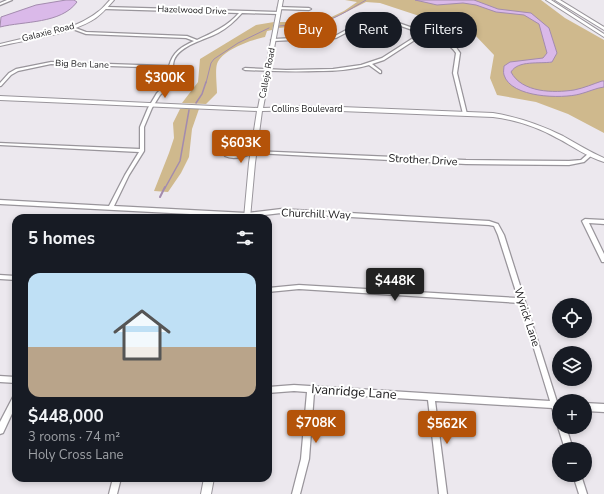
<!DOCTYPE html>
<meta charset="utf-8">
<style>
body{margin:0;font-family:"Nunito Sans",sans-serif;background:#20242c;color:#f1f3f6;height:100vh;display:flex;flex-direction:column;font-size:15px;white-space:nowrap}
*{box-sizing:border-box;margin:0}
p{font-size:13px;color:#9ea1a6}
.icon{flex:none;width:22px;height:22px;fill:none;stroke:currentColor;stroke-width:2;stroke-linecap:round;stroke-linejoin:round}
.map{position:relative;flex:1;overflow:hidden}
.panel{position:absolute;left:12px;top:214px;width:260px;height:268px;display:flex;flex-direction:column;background:#171b24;border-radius:12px;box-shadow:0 2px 6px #0003}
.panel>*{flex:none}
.top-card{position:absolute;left:284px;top:12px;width:260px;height:36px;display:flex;gap:8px}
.tools{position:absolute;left:552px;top:298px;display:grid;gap:8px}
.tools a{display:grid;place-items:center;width:40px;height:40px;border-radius:50%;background:#171b24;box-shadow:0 2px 6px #0003;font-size:20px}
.price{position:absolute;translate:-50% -34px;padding:0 9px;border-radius:4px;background:#b45309;color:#fff;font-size:13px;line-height:26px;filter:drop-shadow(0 1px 2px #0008)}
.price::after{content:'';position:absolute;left:50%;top:24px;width:12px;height:9px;margin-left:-6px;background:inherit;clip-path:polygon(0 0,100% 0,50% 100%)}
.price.selected{background:#222;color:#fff}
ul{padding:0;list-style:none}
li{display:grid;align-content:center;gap:8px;height:212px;padding:0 16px}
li+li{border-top:1px solid #363941}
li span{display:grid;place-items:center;height:124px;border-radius:12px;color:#555}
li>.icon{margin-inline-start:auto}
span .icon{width:72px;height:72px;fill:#fffc;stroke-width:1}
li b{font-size:17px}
h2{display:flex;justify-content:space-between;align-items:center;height:48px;padding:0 16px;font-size:17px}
.tag{padding:0 14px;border-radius:18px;background:#171b24;box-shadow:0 2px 6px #0003;font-size:14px;line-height:36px}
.tag.selected{background:#b45309;color:#fff}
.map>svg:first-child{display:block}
.green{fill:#cfb98d}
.water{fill:#dab9e9;stroke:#a38bae}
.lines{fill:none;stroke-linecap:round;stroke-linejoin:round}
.stream-far2{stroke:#a38bae;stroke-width:1}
.stream-far1{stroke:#a38bae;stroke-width:1.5}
.stream{stroke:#a38bae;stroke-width:2}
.minor-casing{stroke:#99959b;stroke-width:2.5}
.tertiary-casing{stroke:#99959b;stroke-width:2}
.secondary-casing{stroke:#99959b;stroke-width:2}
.minor{fill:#fff;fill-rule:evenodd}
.tertiary{fill:#fff;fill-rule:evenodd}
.secondary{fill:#fff;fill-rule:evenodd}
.labels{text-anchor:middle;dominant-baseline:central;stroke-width:4;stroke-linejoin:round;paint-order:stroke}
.far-street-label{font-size:9px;fill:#222123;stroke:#fff}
.street-label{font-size:11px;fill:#222123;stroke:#fff}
.near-street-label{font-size:13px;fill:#222123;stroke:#fff}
</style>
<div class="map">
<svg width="604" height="494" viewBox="0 0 604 494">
<rect width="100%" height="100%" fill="#ece8ee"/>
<g class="green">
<path d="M345,0H541L565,18L604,40V133L568,114L536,102L497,95L490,78L494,55L474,34L380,3L366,2L324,23L279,28L280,22H321L344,11L357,2Z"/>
<path d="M274,22L272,30L267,31L265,37C251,40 222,50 217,64C215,70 217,86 217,93L206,104L182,103L198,82L200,59L256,25Z"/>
<path d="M180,109H199L192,129L189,157L181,173L168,192L154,191L169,153L174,138L173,123Z"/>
</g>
<g class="water">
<path d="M66,0H74L77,2C61,24 24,21 0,27L1,17L36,5Z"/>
<path d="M415,0H474L498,9L531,13L549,28L557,53L552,62C539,64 518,60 511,72C522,93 554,93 574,90C584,88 593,84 602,81H604V87C596,88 588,92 580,94C562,99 511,98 504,75C503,72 504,68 504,66L510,62L543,58L547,53L539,24L524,15L496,12L476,5L463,3L437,5Z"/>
</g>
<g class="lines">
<g class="stream-far2">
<path d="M279,26C290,24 300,26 311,25C331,22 349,10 366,0"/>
<path d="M206,83L211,63L214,59L238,43L269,28"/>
</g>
<g class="stream-far1">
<path d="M196,103L202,94L206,82"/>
<path d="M165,188L180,161L189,110"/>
</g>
<path class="stream" d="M160,197L165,187"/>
<g class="minor-casing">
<g id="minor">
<path d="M7,0H12L0,5V3Z"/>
<path d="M107,7L278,12L280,13L278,14L242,13C235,21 227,28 218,33C205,40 180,45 174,60C172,67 173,75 173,82L160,95L152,108L144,127V151L129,175L114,206L247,213L281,209L489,221L498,224L504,235L557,402H559V422L556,421L552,408L435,401L447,494H439L428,400L314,393L309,459L300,494H292L301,459L307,392L294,391L268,393V387L294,385L550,401L520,303L299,289L268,292V288L299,285L518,298L498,235L494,226L489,225L281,213L247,217L0,204V200L109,206L125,175L139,152L0,145V143L140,149V127L148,108L157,93L169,82V68L51,64L18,71L11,75L1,86H0V83L9,73L16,69L51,62L169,66C173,52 181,47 194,41L186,38L86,34L70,28L73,27L86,32L187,36L197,40C212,33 228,26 239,13L106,9V7Z"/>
<path d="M279,7L309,8L311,9L309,10L278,9V7Z"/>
<path d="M372,16H379L444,39L455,46L460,53L457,73L467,114L466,115H465L463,114L453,73L456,53C449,42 436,39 424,34L384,60L372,64L381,71V73H380L369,65C352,70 334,71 317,71C293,72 269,71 245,70L243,69L245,68L286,70L333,69L361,65L382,58L421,33L378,18H374L336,38L273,41L271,40L273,39L335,36Z"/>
<path d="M252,151L466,160L569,161L581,160L589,153H591L593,154L584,162L569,165L466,164L253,153C244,157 233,160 225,156L227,155H242Z"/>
<path d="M585,219L604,220V224L589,223L604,254V262H602L582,221Z"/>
<path d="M0,275L16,276V280L0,279Z"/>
<path d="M0,376L16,377V383L0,382Z"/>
<path d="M16,394V405L3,433L0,434V422L14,395Z"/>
<path d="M585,403L604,404V412L585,411Z"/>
<path d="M559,425V427H566L573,449H565L558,427Z"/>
<path d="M573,475H581L587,494H579Z"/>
<path d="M113,478H121L117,494H109Z"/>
</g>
</g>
<g class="tertiary-casing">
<g id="tertiary">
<path d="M110,0H114C107,8 100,16 91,21C64,36 29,39 0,46V44C33,35 72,33 99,11C103,8 106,4 110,0Z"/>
<path d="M279,0H283L263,108L315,106L493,113C518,117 541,125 563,136C577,144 590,152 604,158V162C587,157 573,146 557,138C537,127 516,120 493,117L315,110L262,111L255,163L250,218H244L249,163L257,111L0,100V96L258,108Z"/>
<path d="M204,478H214L211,494H201Z"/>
</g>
</g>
<g class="secondary-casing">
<g id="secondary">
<path d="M546,0H551L604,34V37Z"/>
<path d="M555,0H560L604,27V30Z"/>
</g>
</g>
<use href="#minor" class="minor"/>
<use href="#tertiary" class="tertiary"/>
<use href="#secondary" class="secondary"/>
</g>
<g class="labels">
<g class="far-street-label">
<text transform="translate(192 10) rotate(2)">Hazelwood Drive</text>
<text transform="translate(48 32) rotate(-14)">Galaxie Road</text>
<text transform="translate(82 64) rotate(2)">Big Ben Lane</text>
<text transform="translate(267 73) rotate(-79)">Callejo Road</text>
<text x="307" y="109">Collins Boulevard</text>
</g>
<g class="street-label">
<text transform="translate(423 160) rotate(3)">Strother Drive</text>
<text transform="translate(316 214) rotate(2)">Churchill Way</text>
<text transform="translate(527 317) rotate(72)">Wyrick Lane</text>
</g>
<g class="near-street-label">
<text transform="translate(354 392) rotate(4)">Ivanridge Lane</text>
</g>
</g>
</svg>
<div class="tools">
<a><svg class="icon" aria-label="locate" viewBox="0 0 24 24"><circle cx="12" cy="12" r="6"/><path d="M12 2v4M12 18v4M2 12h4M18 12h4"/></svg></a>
<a><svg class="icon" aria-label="layers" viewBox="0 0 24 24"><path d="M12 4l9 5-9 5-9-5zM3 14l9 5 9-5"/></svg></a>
<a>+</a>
<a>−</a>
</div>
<b class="price" style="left:165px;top:99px">$300K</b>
<b class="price" style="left:241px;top:164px">$603K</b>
<b class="price selected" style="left:395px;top:302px">$448K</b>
<b class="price" style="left:316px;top:444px">$708K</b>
<b class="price" style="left:447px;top:445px">$562K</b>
<div class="top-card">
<a class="tag selected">Buy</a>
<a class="tag">Rent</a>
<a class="tag">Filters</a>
</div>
<section class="panel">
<h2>5 homes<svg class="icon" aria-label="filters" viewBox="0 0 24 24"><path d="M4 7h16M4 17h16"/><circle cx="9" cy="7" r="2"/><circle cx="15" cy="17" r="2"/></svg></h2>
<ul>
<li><span style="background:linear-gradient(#bfe0f5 60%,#b9a48a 0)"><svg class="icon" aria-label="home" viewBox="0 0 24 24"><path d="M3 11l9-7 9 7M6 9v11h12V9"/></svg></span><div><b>$448,000</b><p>3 rooms · 74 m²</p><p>Holy Cross Lane</p></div></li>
</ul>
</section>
</div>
